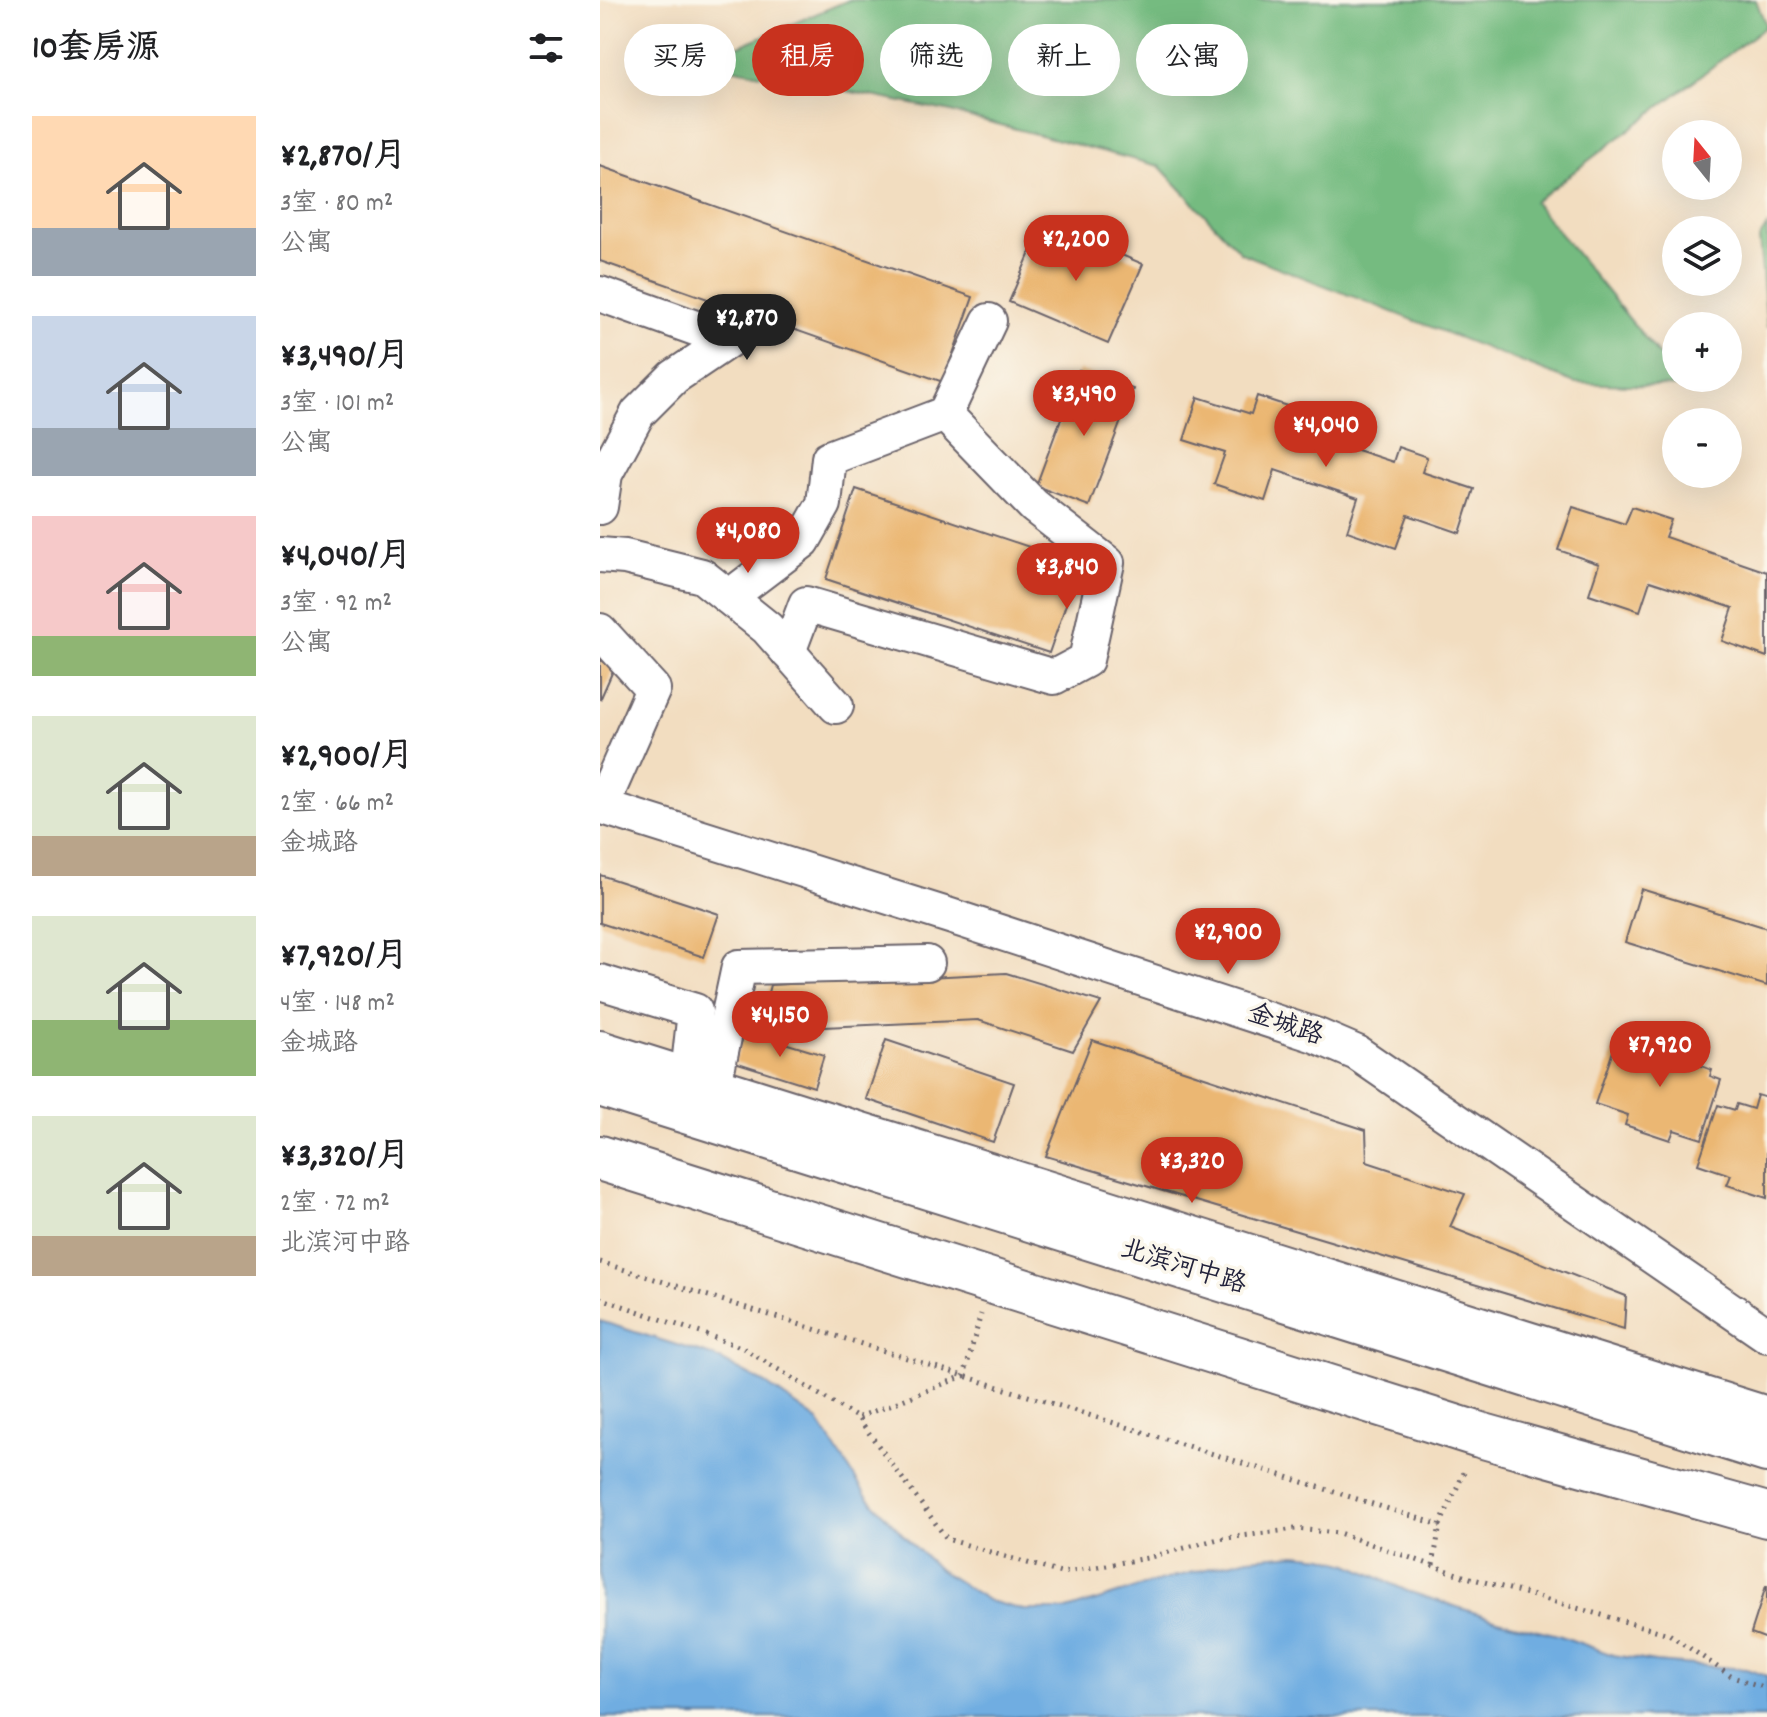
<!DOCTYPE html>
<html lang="zh">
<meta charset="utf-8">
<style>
body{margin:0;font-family:Dekko,"LXGW WenKai TC",sans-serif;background:#f6f6f6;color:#202124;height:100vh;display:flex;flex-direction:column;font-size:30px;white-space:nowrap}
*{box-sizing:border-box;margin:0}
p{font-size:26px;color:#757577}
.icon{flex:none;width:44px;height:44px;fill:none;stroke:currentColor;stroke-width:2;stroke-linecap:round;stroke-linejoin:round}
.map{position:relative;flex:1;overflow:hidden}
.sheet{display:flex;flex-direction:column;background:#fff;width:600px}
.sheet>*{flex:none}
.top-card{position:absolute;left:24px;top:24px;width:760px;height:72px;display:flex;gap:16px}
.needle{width:52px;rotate:342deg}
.controls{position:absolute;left:1062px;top:120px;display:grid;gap:16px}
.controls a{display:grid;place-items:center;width:80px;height:80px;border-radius:50%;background:#fff;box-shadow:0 8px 32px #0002;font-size:40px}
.price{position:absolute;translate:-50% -68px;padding:0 18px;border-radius:28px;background:#c8321e;color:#fff;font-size:26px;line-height:52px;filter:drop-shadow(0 2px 4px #0008)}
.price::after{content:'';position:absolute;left:50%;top:48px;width:24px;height:18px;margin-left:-12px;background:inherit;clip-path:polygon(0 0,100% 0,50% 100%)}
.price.on{background:#222;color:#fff}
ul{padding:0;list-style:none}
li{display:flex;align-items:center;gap:24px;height:200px;padding:0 32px}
li span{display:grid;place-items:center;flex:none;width:224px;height:160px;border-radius:0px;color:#555}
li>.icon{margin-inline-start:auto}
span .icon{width:96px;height:96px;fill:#fffc;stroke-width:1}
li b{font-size:34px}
h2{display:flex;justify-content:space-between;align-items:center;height:96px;padding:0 32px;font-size:34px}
.chip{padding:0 28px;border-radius:36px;background:#fff;box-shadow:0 8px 32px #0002;font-size:28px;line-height:72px}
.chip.on{background:#c8321e;color:#fff}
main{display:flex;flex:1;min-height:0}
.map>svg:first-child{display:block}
.forest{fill:#74bb80;stroke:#4b6e5e;stroke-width:2}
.water{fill:#6fade1;stroke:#48688e;stroke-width:2}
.building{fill:#ebb773}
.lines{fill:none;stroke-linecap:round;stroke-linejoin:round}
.minor-casing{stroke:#6b636a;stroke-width:38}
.major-casing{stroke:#6b636a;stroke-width:48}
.path{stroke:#6b636a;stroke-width:5;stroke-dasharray:2 6;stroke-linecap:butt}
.minor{stroke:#fff;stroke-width:34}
.major{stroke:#fff;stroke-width:44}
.labels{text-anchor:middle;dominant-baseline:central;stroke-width:7;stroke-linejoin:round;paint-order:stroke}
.street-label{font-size:26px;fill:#22223b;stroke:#fbf7ec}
</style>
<main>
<section class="sheet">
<h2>10套房源<svg class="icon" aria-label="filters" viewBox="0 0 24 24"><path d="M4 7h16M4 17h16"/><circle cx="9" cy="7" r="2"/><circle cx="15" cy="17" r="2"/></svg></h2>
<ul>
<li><span style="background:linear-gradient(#ffd9b3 70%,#9aa5b1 0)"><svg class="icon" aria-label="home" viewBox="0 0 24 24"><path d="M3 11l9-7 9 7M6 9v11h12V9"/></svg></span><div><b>¥2,870/月</b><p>3室 · 80 m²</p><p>公寓</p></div></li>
<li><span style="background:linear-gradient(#c9d6e8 70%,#9aa5b1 0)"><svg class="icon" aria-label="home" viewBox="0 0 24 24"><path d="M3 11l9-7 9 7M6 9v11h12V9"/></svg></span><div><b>¥3,490/月</b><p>3室 · 101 m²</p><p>公寓</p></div></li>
<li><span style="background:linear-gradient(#f6c9c9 75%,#8fb573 0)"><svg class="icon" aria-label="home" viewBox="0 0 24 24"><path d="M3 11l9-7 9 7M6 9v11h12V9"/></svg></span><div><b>¥4,040/月</b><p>3室 · 92 m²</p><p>公寓</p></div></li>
<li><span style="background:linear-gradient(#dfe7d0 75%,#b9a48a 0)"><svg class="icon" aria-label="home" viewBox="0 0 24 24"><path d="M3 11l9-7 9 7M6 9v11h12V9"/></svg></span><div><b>¥2,900/月</b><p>2室 · 66 m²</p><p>金城路</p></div></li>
<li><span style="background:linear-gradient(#dfe7d0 65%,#8fb573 0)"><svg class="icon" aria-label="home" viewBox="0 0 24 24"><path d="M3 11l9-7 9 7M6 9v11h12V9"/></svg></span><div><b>¥7,920/月</b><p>4室 · 148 m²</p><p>金城路</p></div></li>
<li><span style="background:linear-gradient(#dfe7d0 75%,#b9a48a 0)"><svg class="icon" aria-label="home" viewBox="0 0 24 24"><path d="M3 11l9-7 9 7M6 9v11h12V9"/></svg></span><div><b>¥3,320/月</b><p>2室 · 72 m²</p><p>北滨河中路</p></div></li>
</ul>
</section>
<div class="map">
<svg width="1167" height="1717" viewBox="0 0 1167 1717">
<rect width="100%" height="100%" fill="#fbf7ec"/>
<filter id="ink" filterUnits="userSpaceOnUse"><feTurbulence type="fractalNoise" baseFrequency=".0125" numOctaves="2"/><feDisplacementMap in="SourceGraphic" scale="16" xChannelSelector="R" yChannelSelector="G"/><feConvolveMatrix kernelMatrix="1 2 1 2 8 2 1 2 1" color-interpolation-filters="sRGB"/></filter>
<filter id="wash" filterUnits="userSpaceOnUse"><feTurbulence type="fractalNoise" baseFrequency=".006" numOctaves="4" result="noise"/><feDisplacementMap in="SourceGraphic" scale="32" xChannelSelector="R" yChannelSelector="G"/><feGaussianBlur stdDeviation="1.8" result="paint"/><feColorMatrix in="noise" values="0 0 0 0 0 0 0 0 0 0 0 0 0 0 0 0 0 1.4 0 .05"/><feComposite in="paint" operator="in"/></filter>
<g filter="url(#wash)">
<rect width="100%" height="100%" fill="#f2ddc0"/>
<g class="forest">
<path d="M249,0H1156L1166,26L934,202L1085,387L975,383L641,253L559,166L347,111L101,62Z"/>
<path d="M1167,226V327L1159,239Z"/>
</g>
<path class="water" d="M0,1321L115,1357L166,1384L218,1421L266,1495L308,1540L338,1569L389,1601L424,1610H467L552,1583L648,1558L696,1554L724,1557L749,1564L807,1591L898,1620L958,1635L1013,1655L1055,1662L1146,1669L1167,1676V1717H0Z"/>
<g id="blocks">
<g class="building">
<path d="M0,166L373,297L343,382L0,261Z"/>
<path d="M443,222L543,264L508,344L409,302Z"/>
<path d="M479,370L533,389L489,506L436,486Z"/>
<path d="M657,396L696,409L690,428L793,462L798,447L827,457L822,472L874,489L860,533L808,515L796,548L747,531L758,498L675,470L665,501L614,484L625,453L584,440L598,397L651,414Z"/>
<path d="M256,489L480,564L449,653L226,579Z"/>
<path d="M973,507L1025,524L1032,507L1071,520L1065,537L1167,572V657L1122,641L1133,608L1050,581L1040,611L989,594L999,564L958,550Z"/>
<path d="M0,660L15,666L0,700Z"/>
<path d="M0,875L119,914L104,957L0,923Z"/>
<path d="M1041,889L1167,928V986L1025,942Z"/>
<path d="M406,973L501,1002L473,1051L378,1020L158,1030L170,985Z"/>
<path d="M145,1031L224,1055L214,1087L135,1062Z"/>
<path d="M1055,1035L1100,1050L1096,1064L1112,1070L1110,1076L1121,1080L1102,1139L1074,1130L1070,1140L1025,1125L1028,1115L995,1104L1015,1045L1032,1051L1035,1044L1051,1049Z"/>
<path d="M286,1040L414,1083L393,1142L266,1099Z"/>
<path d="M492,1040L766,1130L767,1162L865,1194L850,1227L1026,1296L1024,1329L446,1156Z"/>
<path d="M1157,1095L1167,1098V1198L1127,1185L1131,1175L1098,1164L1118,1105L1135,1110L1137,1104L1153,1109Z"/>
<path d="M1166,1586H1167V1639L1151,1633Z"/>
</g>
</g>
</g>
<g filter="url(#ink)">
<use href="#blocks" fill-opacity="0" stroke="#6b636a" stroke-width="2"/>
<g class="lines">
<g class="minor-casing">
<g id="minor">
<path d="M0,294L129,340L74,377L38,413L5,474L0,507"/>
<path d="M0,555L25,557L102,576L167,628L236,706"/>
<path d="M129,597L203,541L224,504L229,458L345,414"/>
<path d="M0,631L53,689L1,807"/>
<path d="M188,652L206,604L454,677L486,660L507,563L434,506L345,414L389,321"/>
<path d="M0,806L350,916L715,1035L757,1053L1167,1335"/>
<path d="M0,982L95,1011L88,1075"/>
<path d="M0,1048L1167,1414"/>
<path d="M114,1084L139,967L327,963"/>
</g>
</g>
<g class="major-casing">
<g id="major">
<path d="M0,1084L1167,1450"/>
<path d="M0,1158L880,1435L1167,1515"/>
</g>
</g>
<g class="path">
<path d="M0,1262L840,1525L866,1468"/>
<path d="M0,1298L141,1347L258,1418L347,1539L461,1573L547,1558L618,1539L696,1529L739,1533L863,1576L1069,1634L1132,1677L1167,1688"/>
<path d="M259,1417L364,1376L381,1314"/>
<path d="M833,1565L840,1525"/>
</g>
<use href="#minor" class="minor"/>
<use href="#major" class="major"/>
</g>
</g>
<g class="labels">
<g class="street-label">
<text transform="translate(685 1026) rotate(19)">金城路</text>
<text transform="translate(583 1268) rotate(17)">北滨河中路</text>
</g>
</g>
</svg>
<div class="controls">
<a><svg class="needle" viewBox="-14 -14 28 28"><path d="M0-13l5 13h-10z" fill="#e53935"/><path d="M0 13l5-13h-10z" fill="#757577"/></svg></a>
<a><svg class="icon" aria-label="layers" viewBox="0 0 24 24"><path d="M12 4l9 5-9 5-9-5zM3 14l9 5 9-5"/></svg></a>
<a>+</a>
<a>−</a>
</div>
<b class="price" style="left:476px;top:283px">¥2,200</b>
<b class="price on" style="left:147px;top:362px">¥2,870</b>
<b class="price" style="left:484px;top:438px">¥3,490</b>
<b class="price" style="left:726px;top:469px">¥4,040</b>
<b class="price" style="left:148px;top:575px">¥4,080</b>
<b class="price" style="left:467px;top:611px">¥3,840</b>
<b class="price" style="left:628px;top:976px">¥2,900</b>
<b class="price" style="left:180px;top:1059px">¥4,150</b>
<b class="price" style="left:1060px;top:1089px">¥7,920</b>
<b class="price" style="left:592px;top:1205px">¥3,320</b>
<div class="top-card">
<a class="chip">买房</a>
<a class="chip on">租房</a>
<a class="chip">筛选</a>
<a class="chip">新上</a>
<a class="chip">公寓</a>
</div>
</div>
</main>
